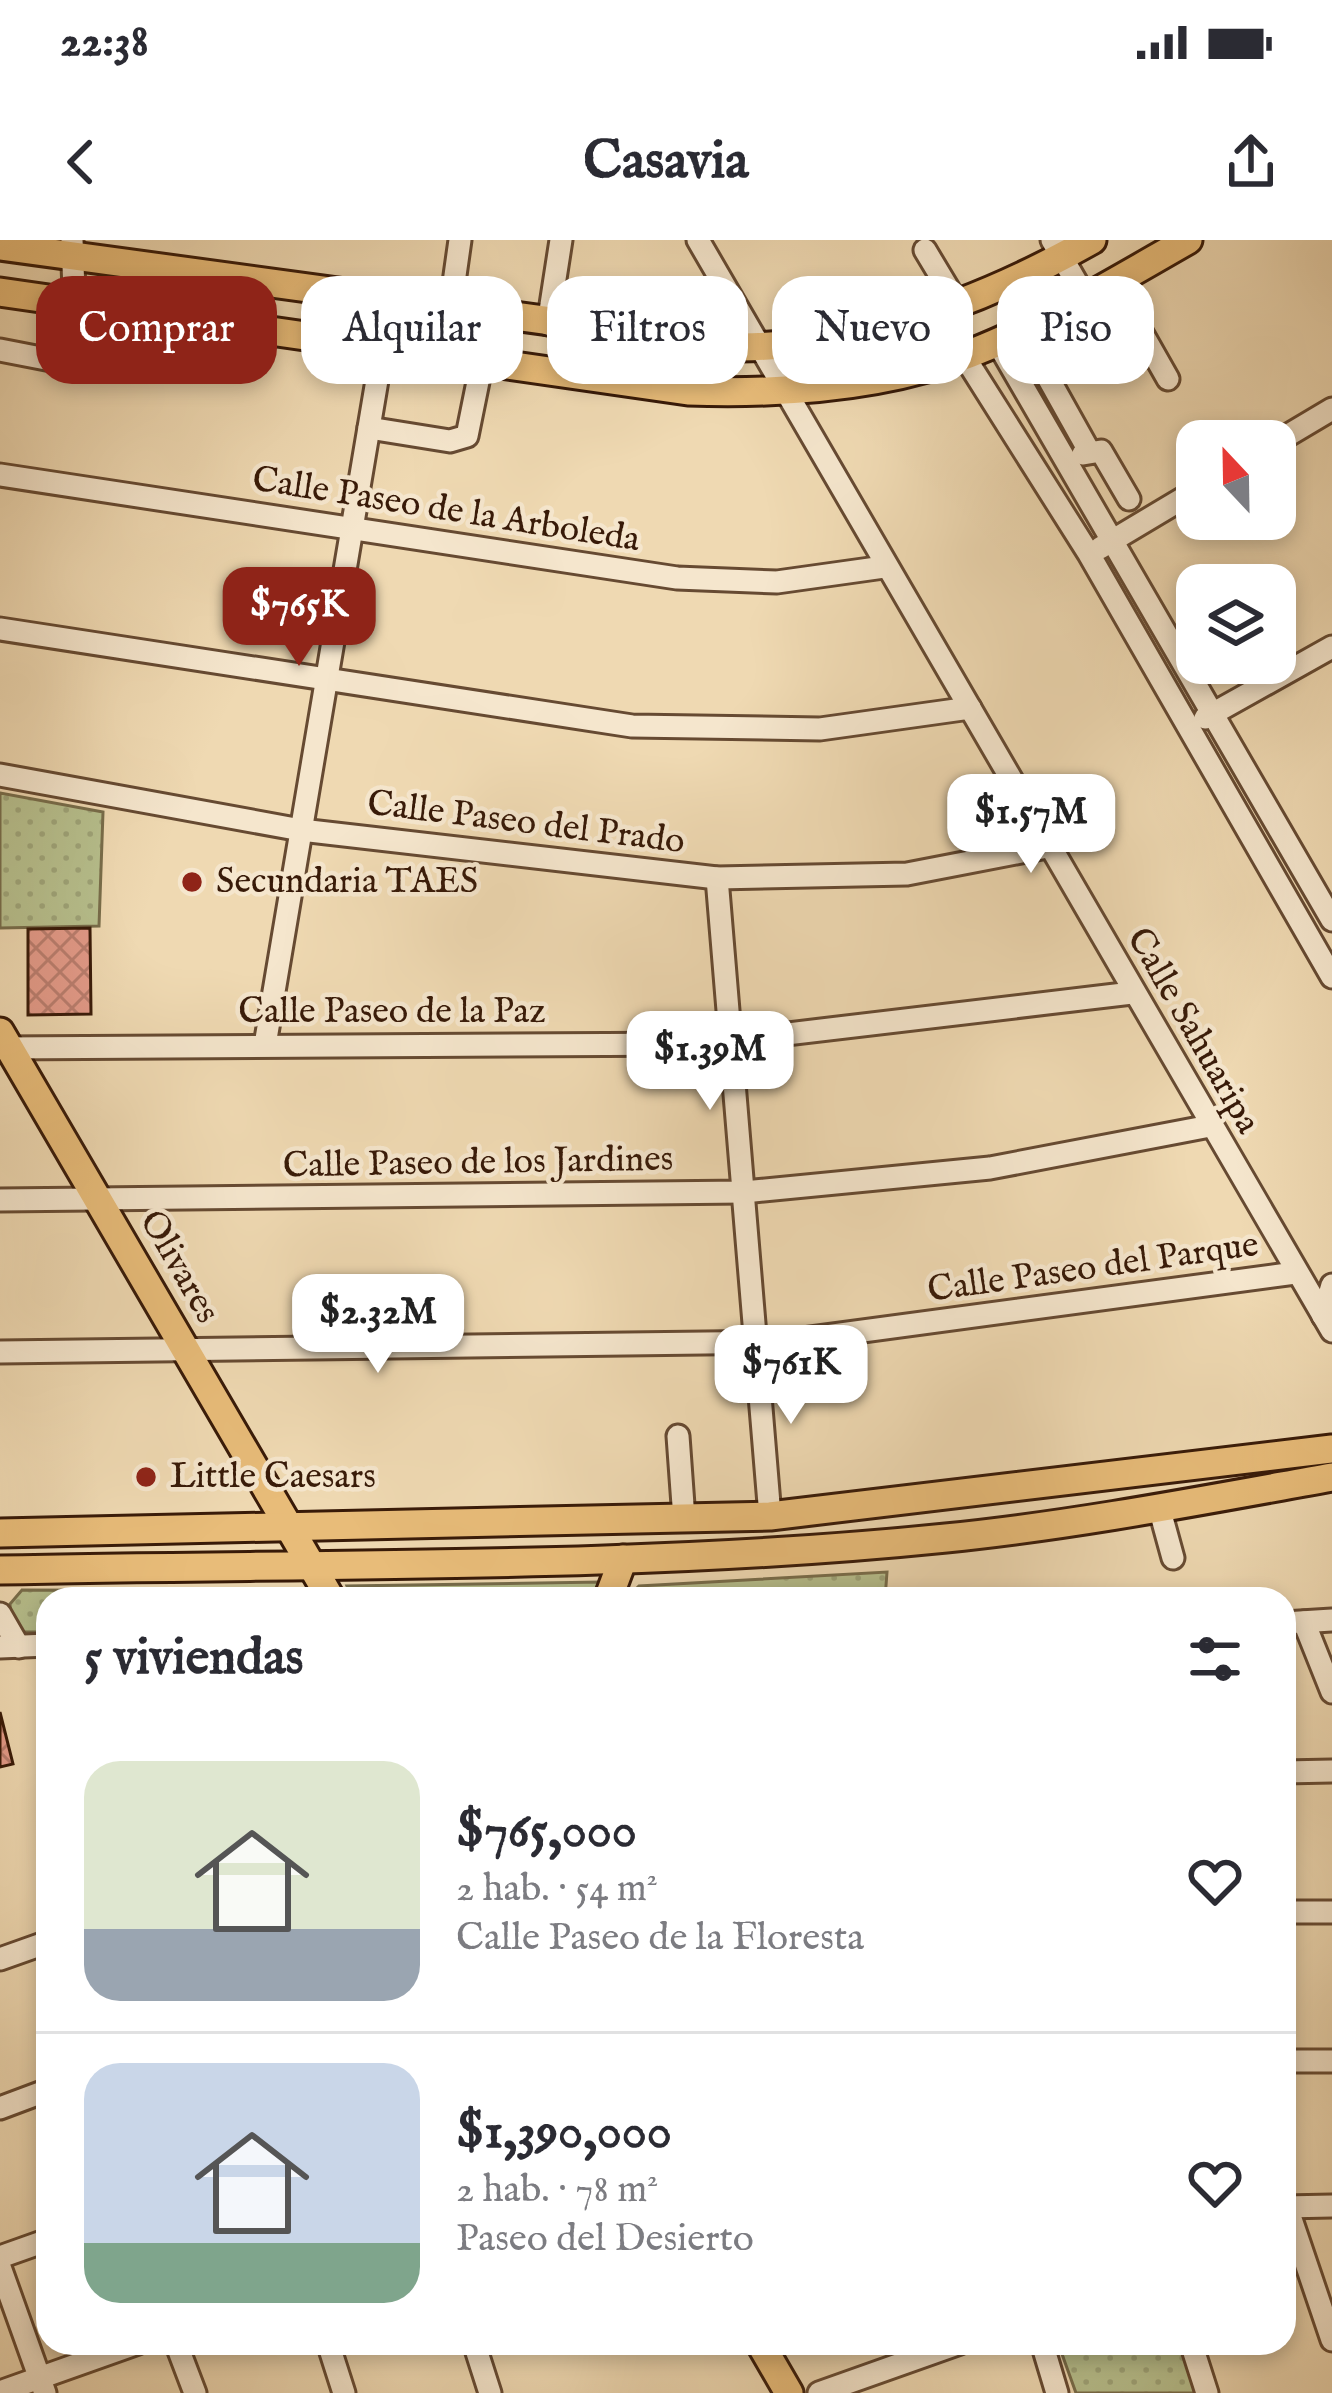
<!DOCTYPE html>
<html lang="es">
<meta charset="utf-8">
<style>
body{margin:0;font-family:"IM FELL English",serif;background:#f7f7f7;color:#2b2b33;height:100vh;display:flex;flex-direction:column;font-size:45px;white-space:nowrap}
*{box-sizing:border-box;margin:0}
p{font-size:39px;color:#7c7c81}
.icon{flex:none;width:66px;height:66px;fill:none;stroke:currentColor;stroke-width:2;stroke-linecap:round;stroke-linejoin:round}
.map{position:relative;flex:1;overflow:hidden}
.sheet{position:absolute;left:36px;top:1347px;width:1260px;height:768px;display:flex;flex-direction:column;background:#fff;border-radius:36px;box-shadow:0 6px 18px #0003}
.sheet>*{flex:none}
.guide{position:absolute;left:36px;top:36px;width:1260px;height:108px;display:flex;gap:24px}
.needle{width:78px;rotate:338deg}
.controls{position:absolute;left:1176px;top:180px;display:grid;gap:24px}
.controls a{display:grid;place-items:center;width:120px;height:120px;border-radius:24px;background:#fff;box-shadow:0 6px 18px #0003;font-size:60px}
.price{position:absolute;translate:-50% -102px;padding:0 27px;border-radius:24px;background:#fff;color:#222;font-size:39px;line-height:78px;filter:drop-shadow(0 3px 6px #0008)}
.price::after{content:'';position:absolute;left:50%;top:72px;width:36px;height:27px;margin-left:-18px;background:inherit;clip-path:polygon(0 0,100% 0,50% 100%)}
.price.on{background:#8f2418;color:#fff}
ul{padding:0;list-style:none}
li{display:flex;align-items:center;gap:36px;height:300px;padding:0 48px}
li+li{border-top:3px solid #e1e1e2}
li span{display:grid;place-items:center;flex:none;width:336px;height:240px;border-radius:36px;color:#555}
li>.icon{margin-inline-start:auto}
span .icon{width:144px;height:144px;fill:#fffc;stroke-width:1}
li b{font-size:51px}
h2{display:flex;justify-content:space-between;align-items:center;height:144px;padding:0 48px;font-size:51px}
.chip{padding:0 42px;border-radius:36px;background:#fff;box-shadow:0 6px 18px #0003;font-size:42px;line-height:108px}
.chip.on{background:#8f2418;color:#fff}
.status{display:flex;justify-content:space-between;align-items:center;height:84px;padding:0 60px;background:#fff;direction:ltr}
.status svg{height:33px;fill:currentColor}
header{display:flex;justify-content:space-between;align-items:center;height:156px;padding:0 48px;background:#fff;font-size:54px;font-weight:800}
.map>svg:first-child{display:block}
.grass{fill:url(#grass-dots);stroke:#786d4b;stroke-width:3}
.building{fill:url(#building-cross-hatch);stroke:#381a08;stroke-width:3}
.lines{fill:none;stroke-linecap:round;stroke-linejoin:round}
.minor-casing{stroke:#664a32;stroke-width:27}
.major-casing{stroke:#381a08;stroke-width:33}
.minor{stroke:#f5e6cd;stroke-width:21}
.major{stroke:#e8bc79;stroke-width:27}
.poi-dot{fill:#8f2418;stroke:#f5e6cd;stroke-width:4.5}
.labels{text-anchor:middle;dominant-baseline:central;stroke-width:9;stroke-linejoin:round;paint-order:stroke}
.street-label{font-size:36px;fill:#381a08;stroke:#f5e6cd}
.poi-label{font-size:36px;fill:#381a08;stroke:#f5e6cd;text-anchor:start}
</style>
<div class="status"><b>22:38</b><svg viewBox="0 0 49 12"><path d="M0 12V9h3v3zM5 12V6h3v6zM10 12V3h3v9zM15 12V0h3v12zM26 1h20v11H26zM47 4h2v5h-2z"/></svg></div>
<header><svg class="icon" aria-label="back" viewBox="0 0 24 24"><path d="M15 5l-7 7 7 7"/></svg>Casavia<svg class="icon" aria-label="share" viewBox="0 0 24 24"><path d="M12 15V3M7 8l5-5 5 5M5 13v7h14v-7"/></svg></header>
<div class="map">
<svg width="1332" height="2153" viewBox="0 0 1332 2153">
<defs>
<pattern id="grass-dots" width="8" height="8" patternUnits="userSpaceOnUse" patternTransform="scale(3)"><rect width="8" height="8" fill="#b7c08e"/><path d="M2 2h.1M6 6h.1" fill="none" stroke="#9ea479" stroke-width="1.8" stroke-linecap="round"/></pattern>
<pattern id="building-cross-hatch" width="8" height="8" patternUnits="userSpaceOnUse" patternTransform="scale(3)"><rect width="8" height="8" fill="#e49b8a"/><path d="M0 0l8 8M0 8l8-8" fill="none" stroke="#ba7e6f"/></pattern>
</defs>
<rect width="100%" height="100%" fill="#efd9b2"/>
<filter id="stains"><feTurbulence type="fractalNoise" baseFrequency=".00167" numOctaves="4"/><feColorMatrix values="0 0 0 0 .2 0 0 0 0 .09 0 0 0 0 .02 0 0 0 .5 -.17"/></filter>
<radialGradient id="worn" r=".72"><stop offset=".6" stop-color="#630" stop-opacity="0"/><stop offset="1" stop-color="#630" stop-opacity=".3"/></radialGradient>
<g class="grass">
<path d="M0,553L103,572L99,686L0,688Z"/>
<path d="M887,1332L885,1359H626L639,1346Z"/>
<path d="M601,1342L596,1359H353L347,1346Z"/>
<path d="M22,1350L295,1351L312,1359H48V1392H24L11,1381L10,1364Z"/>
<path d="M1058,2103H1185L1202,2153H1076Z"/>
</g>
<g class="building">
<path d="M90,688L91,774L28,775V689Z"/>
<path d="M0,1472L13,1524L0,1527Z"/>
</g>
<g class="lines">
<g class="minor-casing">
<g id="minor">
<path d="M72,0L77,125"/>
<path d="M698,0L1332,1091"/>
<path d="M1052,0L1086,59"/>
<path d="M925,10L958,65"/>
<path d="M1113,42L1168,139"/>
<path d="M450,71L460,0"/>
<path d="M548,84L561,0"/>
<path d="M1022,91L1089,211"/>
<path d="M997,102L1332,680"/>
<path d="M0,110L77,125L132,128"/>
<path d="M964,116L1089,314L1332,737"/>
<path d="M369,188L450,201L467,196L482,122"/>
<path d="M1275,203L1332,169"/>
<path d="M1083,214L1101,211L1129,259"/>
<path d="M0,235L677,338L777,342L884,327"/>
<path d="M1100,308L1197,250"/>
<path d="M0,389L632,486L820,489L970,468"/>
<path d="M1205,478L1332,407"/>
<path d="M0,535L301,590L717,638L907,634L1047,607"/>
<path d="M717,638L770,1276"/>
<path d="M265,805L390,63"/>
<path d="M0,808L703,804L1132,753"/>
<path d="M0,960L744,952L990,928L1210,886"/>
<path d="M1323,1076L1332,1045"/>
<path d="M0,1112L781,1102L1295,1033"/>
<path d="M678,1196L684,1279"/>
<path d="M1159,1267L1173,1318"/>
<path d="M0,1374L19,1407"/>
<path d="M1304,1382L1332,1452"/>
<path d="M1284,1383L1332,1380"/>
<path d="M0,1407L48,1405"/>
<path d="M1284,1532L1332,1531"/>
<path d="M1284,1672H1332"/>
<path d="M0,1719L48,1702"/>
<path d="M1284,1821H1332"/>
<path d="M0,1868L48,1850"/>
<path d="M1284,1967L1332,1966"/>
<path d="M1287,1967L1332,2100"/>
<path d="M0,2017L48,2000"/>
<path d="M0,2027L45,2153"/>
<path d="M176,2103L195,2153"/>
<path d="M328,2103L344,2153"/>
<path d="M474,2103L490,2153"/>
<path d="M1042,2103L1057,2153"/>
<path d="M1191,2103L1207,2153"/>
<path d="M0,2152L138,2103"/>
<path d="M819,2153L960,2103"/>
</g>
</g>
<g class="major-casing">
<g id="major">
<path d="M0,6L741,107C866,106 984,61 1092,0"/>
<path d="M0,52L688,151C779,154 883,148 969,114C1046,84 1116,41 1188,0"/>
<path d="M0,792L331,1359"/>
<path d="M0,1293L770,1276L1332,1209"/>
<path d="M0,1330C315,1323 632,1330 946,1298C1075,1285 1204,1260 1332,1237"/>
<path d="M608,1359L623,1319"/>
<path d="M760,2103L789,2153"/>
</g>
</g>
<use href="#minor" class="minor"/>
<use href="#major" class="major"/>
</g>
<g class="poi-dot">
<circle cx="192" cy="642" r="12"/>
<circle cx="146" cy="1237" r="12"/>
</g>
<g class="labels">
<g class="street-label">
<text transform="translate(446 270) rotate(9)">Calle Paseo de la Arboleda</text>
<text transform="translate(526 583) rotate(7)">Calle Paseo del Prado</text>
<text x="392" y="772">Calle Paseo de la Paz</text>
<text transform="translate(1193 791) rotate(60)">Calle Sahuaripa</text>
<text transform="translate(478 923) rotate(-1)">Calle Paseo de los Jardines</text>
<text transform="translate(179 1027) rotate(60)">Olivares</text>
<text transform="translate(1093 1028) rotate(-8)">Calle Paseo del Parque</text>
</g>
<g class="poi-label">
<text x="216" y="642">Secundaria TAES</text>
<text x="170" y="1237">Little Caesars</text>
</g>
</g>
<rect width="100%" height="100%" filter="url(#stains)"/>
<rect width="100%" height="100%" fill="url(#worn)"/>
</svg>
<div class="controls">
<a><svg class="needle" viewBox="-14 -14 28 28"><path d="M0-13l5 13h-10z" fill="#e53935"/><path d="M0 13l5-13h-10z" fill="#7c7c81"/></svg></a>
<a><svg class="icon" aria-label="layers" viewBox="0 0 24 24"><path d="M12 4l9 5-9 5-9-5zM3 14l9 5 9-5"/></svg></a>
</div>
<b class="price on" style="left:299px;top:429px">$765K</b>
<b class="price" style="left:1031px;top:636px">$1.57M</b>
<b class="price" style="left:710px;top:873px">$1.39M</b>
<b class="price" style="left:378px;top:1136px">$2.32M</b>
<b class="price" style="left:791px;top:1187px">$761K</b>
<div class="guide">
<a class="chip on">Comprar</a>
<a class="chip">Alquilar</a>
<a class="chip">Filtros</a>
<a class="chip">Nuevo</a>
<a class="chip">Piso</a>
</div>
<section class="sheet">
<h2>5 viviendas<svg class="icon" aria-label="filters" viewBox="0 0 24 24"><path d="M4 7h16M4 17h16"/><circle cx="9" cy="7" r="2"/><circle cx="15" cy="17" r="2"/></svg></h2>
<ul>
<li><span style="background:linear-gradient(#dfe7d0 70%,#9aa5b1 0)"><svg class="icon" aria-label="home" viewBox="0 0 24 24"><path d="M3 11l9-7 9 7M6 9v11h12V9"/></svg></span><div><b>$765,000</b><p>2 hab. · 54 m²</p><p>Calle Paseo de la Floresta</p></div><svg class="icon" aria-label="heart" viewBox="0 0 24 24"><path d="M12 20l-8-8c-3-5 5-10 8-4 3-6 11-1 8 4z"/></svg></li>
<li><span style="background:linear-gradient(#c9d6e8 75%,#7fa58c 0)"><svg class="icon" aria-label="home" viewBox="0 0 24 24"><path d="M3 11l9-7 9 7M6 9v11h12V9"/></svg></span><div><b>$1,390,000</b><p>2 hab. · 78 m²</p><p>Paseo del Desierto</p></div><svg class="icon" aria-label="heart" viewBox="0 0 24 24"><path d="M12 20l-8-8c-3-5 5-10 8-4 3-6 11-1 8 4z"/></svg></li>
</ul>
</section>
</div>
